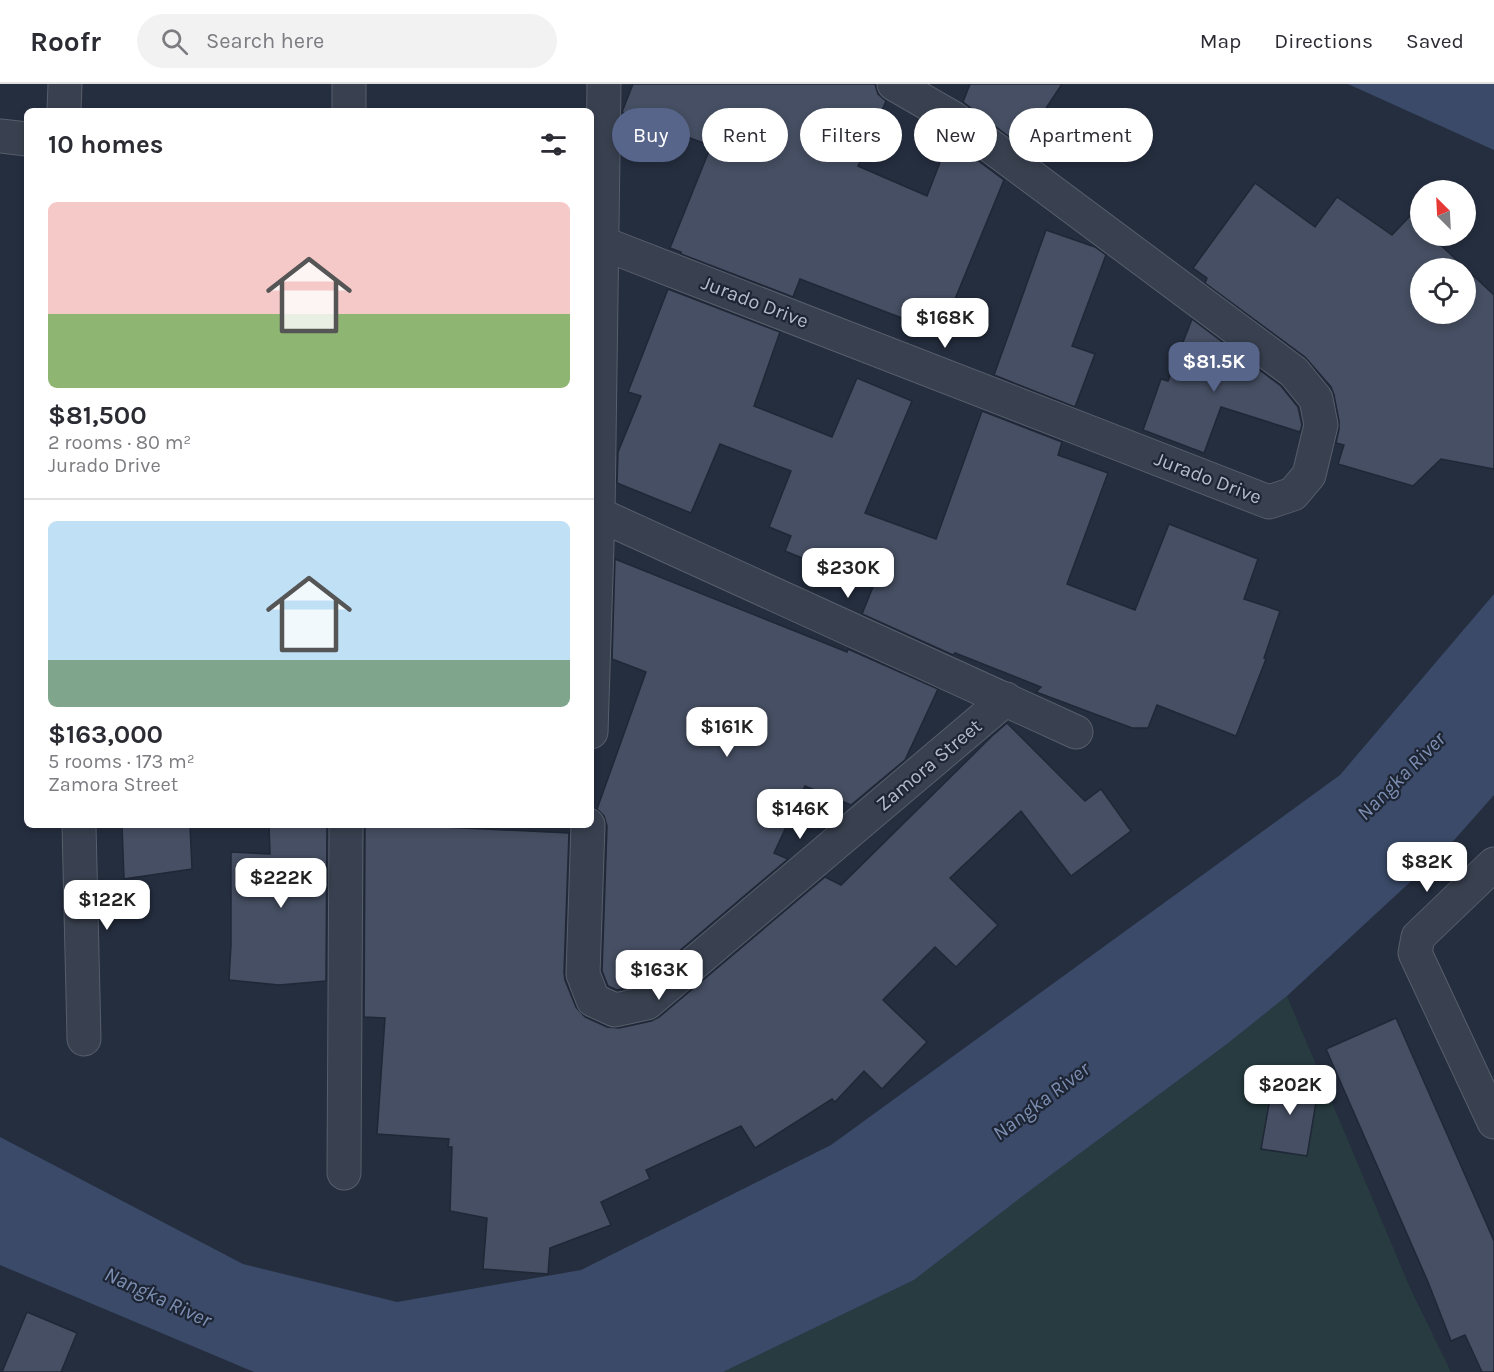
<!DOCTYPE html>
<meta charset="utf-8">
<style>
body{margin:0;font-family:Karla,sans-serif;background:#f2f2f3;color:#2b2b33;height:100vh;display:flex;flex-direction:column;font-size:22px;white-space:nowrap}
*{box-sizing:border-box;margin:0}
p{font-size:20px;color:#7c7c81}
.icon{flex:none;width:33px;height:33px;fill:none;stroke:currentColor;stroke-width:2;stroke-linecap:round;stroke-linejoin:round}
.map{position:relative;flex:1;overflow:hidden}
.panel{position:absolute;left:24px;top:24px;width:570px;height:720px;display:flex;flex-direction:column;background:#fff;border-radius:9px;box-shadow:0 3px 9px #0003}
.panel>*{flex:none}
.top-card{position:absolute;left:612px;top:24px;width:570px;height:54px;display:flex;gap:12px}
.needle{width:39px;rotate:336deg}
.controls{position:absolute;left:1410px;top:96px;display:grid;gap:12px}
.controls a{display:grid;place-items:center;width:66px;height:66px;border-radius:50%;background:#fff;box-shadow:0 3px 9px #0003;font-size:30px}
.price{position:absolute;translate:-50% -51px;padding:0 14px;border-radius:12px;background:#fff;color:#222;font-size:20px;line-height:39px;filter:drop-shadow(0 2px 3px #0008)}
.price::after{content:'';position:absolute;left:50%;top:36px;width:18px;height:14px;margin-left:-9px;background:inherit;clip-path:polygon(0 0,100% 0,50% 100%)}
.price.on{background:#57658b;color:#fff}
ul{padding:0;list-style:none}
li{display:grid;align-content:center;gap:12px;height:318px;padding:0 24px}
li+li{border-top:2px solid #e1e1e2}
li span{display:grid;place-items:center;height:186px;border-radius:9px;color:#555}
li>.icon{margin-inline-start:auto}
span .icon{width:108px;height:108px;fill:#fffc;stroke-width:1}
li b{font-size:26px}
h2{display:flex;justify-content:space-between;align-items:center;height:72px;padding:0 24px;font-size:26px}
.chip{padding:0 21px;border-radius:27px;background:#fff;box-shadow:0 3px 9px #0003;font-size:21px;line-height:54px}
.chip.on{background:#57658b;color:#fff}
header{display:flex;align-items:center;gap:36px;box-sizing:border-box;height:84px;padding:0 30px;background:#fff;border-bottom:2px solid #e1e1e2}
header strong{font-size:28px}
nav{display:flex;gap:33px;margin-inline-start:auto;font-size:21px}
.search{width:420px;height:54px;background:#f2f2f3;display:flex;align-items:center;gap:15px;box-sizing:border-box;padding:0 21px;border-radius:33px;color:#7c7c81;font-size:22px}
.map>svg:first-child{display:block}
.green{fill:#273b40}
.water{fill:#3a4a68}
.building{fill:#464f63;stroke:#202736;stroke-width:1.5;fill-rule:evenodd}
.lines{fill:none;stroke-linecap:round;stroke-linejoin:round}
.minor-casing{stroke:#575e6c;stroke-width:35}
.minor{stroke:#39404f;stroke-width:33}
.labels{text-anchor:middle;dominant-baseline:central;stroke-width:4.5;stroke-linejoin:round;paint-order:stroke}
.street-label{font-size:20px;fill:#b5bbc9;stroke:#1e2534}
.water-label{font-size:21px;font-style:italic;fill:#7c8eb1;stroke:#1e2534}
</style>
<header>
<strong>Roofr</strong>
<div class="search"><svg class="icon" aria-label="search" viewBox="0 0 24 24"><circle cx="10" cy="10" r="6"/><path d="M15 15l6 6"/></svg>Search here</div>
<nav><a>Map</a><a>Directions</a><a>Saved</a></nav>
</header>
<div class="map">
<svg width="1494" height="1288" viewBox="0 0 1494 1288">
<rect width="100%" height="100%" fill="#252e3f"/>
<path class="green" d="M1287,912L1411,1206L1451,1288H723L914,1196L1024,1111L1227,960Z"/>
<g class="water">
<path d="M1348,0H1494V66Z"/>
<path d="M1494,510V711L1448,763L1287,912L1227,960L1024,1111L914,1196L723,1288H254L0,1181V1053L243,1180L397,1218L581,1186L831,1061L1340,691Z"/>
</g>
<g class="building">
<path d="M633,0H875L878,10L886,17L858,82L927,112L949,55L1004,96L941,249L800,195L793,213L681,170V168L670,164L711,62L622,28Z"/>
<path d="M970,0H1062L1021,62L963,18Z"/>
<path d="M1255,99L1315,143L1337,113L1392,151L1410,132L1420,142V152H1431L1494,211V385L1441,375L1413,402L1338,380L1344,361L1336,359L1339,345V337L1334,311L1331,303L1305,273L1205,199L1207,194L1193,184ZM1420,184H1466V230H1420Z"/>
<path d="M1046,146L1095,163L1106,171L1072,262L1095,270L1075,323L994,291Z"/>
<path d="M668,205L780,248L754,322L832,353L857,294L912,317L865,429L936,455L982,327L1062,358L1058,371L1108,389L1067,500L1135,526L1169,440L1258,475L1244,515L1280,527L1264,574L1266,575L1236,652L1157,621L1148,644H1132L1036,608L1041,603L955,569L953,571L862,530L873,503L785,467L791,452L769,443L791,387L720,360L691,429L617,399L618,368L641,312L628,308Z"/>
<path d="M1192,235L1281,302L1298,323L1302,341L1300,348L1221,323L1204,369L1143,346L1161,295L1168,297Z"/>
<path d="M615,475L847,568L848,565L938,605L905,676L851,721L805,702L774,769L788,775L638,902L617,906L608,902L602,887L607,742L604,732L597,725L646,588L612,575Z"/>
<path d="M1007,639L1085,717L1101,705L1131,747L1071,792L1021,727L950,794L998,841L956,883L935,863L883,916L927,958L882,1005L864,987L835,1018L832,1015L755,1064L741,1042L646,1086L650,1095L601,1118L611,1141L550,1164L548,1190L483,1185L487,1134L450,1127L452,1063H448L449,1055L377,1050L385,934L364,933L365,741H445L444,743L569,749L564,889L565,896L576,923L585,933L607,943L619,944L651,937L659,933L825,793L841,801L992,652Z"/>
<path d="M122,741H190L192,785L124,795Z"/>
<path d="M269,741H327L326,897L279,901L229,896L231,861V768L270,770Z"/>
<path d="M1396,934L1494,1157V1288H1482L1465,1251L1451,1257L1428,1198L1326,965Z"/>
<path d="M1274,992L1319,1000L1307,1072L1261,1065Z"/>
<path d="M27,1228L77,1249L61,1288H2Z"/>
</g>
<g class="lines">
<g class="minor-casing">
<g id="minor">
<path d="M64,27L65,0"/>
<path d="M349,27V0"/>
<path d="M0,52L27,55"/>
<path d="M602,159L1269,418L1293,410L1309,391L1321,341L1316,315L1294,288L953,34L894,0"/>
<path d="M598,430L1076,648"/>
<path d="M591,648L598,430L604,0"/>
<path d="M79,741L84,955"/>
<path d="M588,741L583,890L593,916L615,926L647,919L1006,615"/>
<path d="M1494,780L1418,853L1415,869L1494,1038"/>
<path d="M344,1089L346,741"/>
</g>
</g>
<use href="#minor" class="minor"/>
</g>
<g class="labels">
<g class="street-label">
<text transform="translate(755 218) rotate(21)">Jurado Drive</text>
<text transform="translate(1208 394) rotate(21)">Jurado Drive</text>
<text transform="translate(929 681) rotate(-40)">Zamora Street</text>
</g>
<g class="water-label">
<text transform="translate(1401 692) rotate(-45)">Nangka River</text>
<text transform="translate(1041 1017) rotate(-37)">Nangka River</text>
<text transform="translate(158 1213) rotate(25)">Nangka River</text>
</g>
</g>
</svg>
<div class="controls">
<a><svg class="needle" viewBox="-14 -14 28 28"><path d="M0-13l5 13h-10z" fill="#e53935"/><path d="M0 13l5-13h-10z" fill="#7c7c81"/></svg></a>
<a><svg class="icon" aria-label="locate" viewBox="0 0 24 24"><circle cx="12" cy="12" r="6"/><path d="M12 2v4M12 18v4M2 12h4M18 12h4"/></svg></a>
</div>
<b class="price" style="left:945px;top:265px">$168K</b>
<b class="price on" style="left:1214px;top:309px">$81.5K</b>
<b class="price" style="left:848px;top:515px">$230K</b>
<b class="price" style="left:727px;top:674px">$161K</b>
<b class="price" style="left:800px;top:756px">$146K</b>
<b class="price" style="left:1427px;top:809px">$82K</b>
<b class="price" style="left:281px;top:825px">$222K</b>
<b class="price" style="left:107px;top:847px">$122K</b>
<b class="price" style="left:659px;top:917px">$163K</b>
<b class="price" style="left:1290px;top:1032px">$202K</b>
<div class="top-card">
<a class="chip on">Buy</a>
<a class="chip">Rent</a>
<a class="chip">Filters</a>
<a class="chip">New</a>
<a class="chip">Apartment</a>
</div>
<section class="panel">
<h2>10 homes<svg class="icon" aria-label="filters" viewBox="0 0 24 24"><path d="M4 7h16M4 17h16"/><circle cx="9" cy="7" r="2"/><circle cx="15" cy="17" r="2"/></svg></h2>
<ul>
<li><span style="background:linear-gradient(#f6c9c9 60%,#8fb573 0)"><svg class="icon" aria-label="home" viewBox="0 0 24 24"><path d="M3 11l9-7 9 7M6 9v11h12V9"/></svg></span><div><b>$81,500</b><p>2 rooms · 80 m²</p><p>Jurado Drive</p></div></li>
<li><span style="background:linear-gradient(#bfe0f5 75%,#7fa58c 0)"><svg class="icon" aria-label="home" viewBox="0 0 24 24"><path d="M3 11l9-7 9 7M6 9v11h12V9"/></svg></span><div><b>$163,000</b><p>5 rooms · 173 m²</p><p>Zamora Street</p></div></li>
</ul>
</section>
</div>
